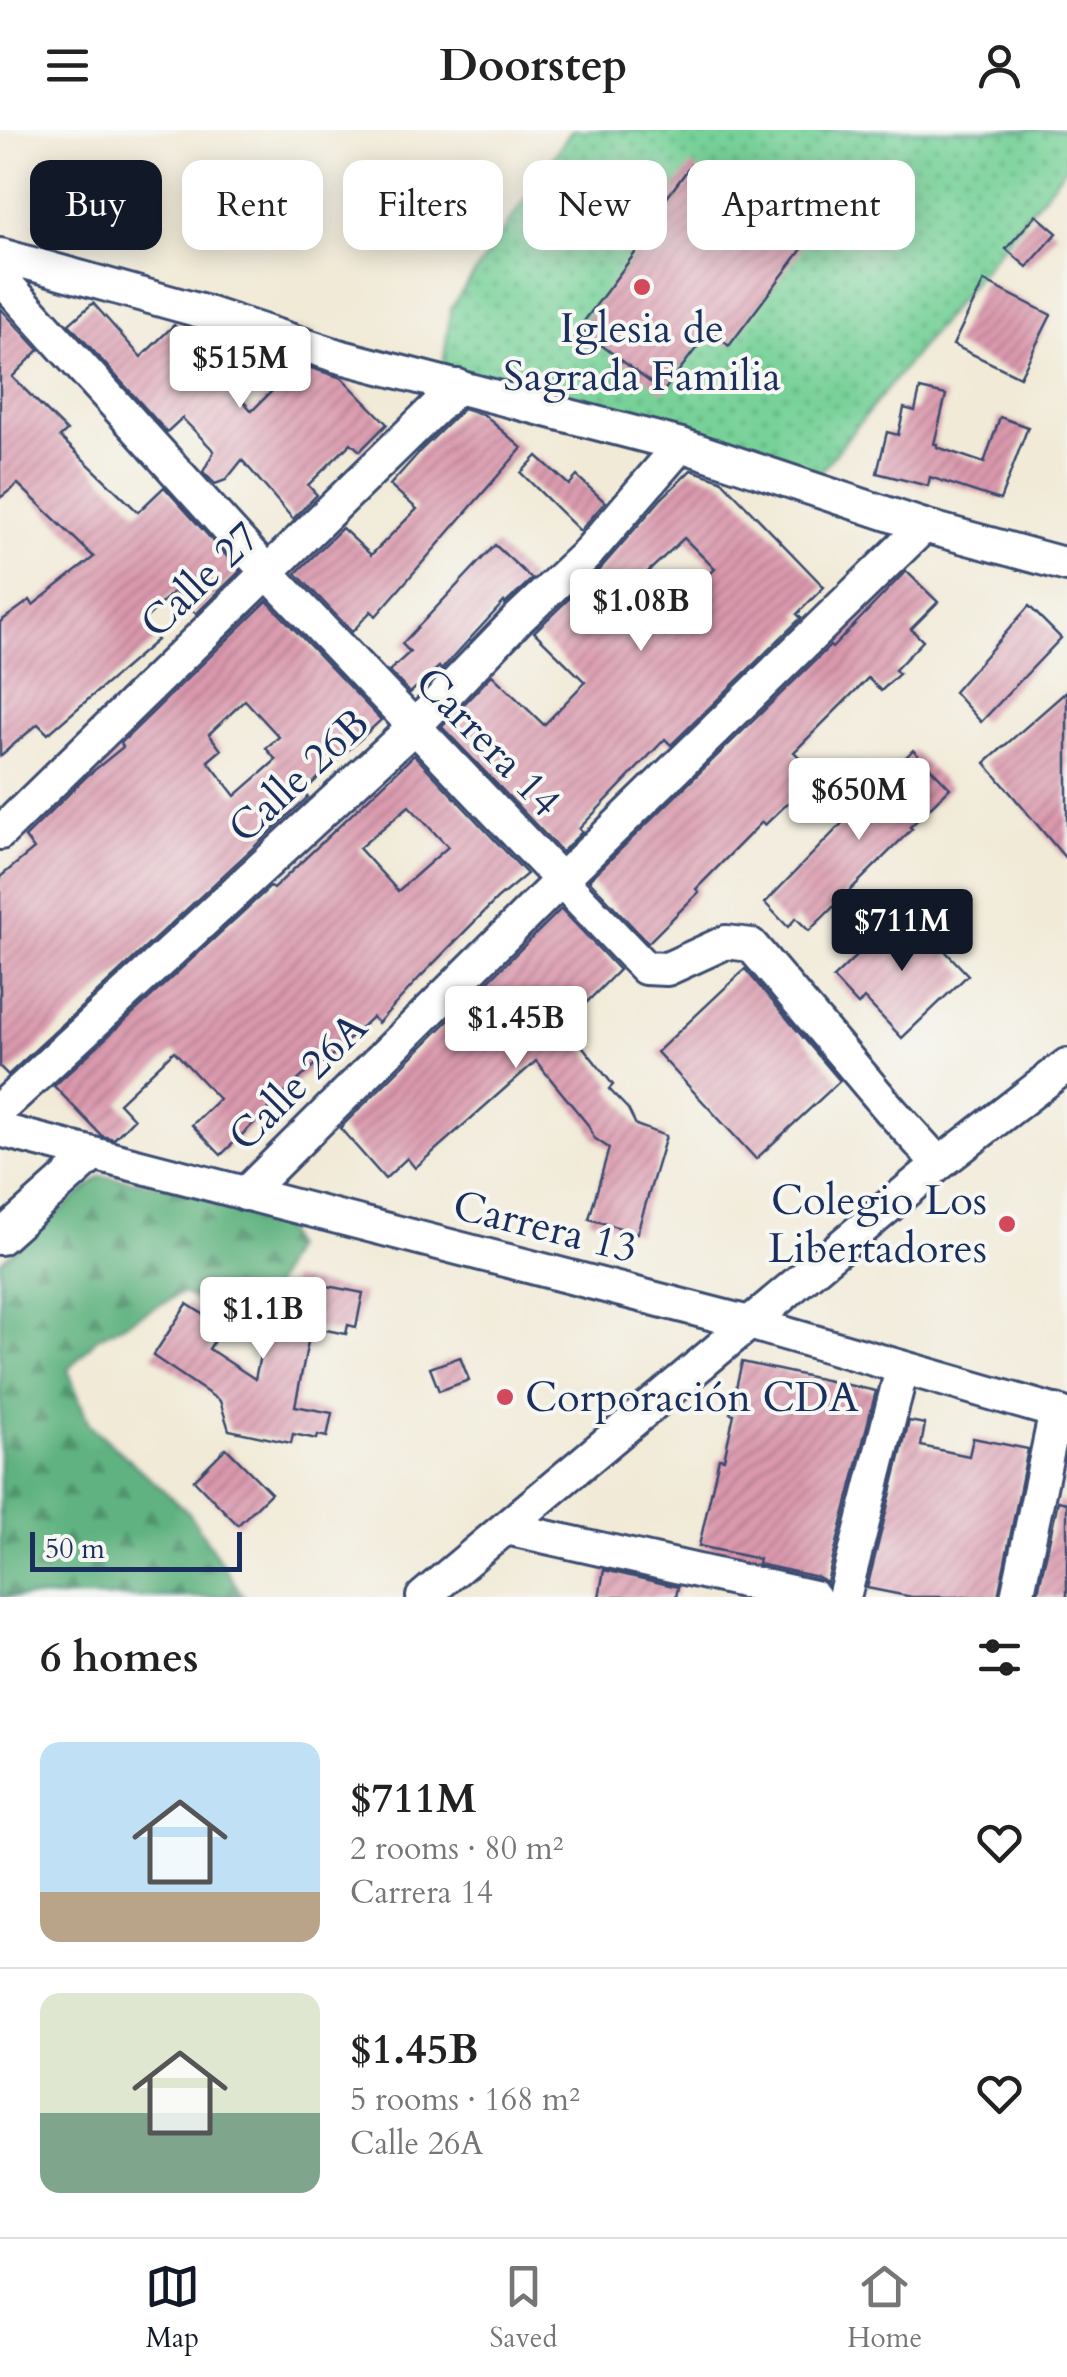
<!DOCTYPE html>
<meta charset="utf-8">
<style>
body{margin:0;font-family:Cardo,serif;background:#f2f2f2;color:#222;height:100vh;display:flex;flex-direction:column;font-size:38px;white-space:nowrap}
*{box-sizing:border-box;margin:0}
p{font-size:32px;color:#767676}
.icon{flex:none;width:55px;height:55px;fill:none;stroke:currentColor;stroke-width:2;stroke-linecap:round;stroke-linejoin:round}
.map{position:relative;height:1467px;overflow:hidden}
.drawer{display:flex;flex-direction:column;background:#fff;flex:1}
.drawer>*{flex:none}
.top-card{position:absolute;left:30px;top:30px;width:1008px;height:90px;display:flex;gap:20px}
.scale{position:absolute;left:30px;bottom:25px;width:212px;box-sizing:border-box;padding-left:10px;border:5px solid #1b2f5e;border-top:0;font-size:28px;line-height:35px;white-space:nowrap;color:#1b2f5e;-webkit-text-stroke:8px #f6f6f2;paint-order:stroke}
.price{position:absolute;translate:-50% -85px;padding:0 22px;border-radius:10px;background:#fff;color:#222;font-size:32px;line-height:65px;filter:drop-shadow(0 2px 5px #0008)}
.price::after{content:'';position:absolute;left:50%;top:60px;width:30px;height:22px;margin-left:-15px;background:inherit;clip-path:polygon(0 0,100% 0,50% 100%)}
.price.on{background:#111827;color:#fff}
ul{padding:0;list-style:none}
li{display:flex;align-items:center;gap:30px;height:250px;padding:0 40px}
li+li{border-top:2px solid #e0e0e0}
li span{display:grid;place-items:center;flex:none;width:280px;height:200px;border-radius:20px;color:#555}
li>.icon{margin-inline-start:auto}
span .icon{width:120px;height:120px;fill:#fffc;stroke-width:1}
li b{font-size:42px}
h2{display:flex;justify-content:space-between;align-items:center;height:120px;padding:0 40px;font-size:42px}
.chip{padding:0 35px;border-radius:20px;background:#fff;box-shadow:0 5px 25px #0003;font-size:35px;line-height:90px}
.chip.on{background:#111827;color:#fff}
header{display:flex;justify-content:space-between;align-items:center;height:130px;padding:0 40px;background:#fff;font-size:45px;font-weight:800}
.dock{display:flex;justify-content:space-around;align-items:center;height:140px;border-top:2px solid #e0e0e0;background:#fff;font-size:28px;color:#767676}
.dock a{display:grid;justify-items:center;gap:5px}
.dock .on{color:#111827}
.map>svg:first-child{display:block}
.grass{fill:url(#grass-dots);stroke:#49807b;stroke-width:2.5}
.forest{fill:url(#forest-firs);stroke:#3e716f;stroke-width:2.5}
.building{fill:url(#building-hatch);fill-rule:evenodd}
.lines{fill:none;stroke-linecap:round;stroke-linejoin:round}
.minor-casing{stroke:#3b4b70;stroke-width:38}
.minor{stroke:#fff;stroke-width:32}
.poi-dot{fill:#d1495b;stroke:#f6f6f2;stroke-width:4}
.labels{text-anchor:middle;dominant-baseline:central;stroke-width:8;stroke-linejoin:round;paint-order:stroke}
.poi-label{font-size:42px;fill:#1b2f5e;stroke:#f6f6f2}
.street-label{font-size:42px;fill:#1b2f5e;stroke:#f6f6f2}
</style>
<header><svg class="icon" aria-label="menu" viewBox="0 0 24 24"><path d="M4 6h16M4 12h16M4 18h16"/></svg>Doorstep<svg class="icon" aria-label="person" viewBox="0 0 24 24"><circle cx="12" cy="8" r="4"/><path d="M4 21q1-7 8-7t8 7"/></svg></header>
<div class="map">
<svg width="1067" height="1467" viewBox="0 0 1067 1467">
<defs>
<pattern id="grass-dots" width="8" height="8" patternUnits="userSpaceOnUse" patternTransform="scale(2.5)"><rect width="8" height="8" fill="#77d198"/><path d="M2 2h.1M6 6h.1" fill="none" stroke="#61aa7f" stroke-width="1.8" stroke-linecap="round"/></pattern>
<pattern id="forest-firs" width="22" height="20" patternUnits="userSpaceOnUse" patternTransform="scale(2.5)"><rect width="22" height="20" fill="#61b380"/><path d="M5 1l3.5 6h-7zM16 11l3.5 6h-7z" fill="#4f926c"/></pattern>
<pattern id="building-hatch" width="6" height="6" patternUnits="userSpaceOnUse" patternTransform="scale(2.5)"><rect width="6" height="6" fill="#db99ad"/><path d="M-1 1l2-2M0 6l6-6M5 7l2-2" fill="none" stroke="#b17d90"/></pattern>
</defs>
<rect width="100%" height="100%" fill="#f6f6f2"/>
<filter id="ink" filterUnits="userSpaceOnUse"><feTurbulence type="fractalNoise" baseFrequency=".01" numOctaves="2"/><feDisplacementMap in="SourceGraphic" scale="20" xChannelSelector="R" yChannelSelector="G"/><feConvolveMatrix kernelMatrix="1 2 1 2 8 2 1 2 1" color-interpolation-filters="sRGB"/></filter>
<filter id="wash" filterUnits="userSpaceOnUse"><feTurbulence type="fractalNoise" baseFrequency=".0048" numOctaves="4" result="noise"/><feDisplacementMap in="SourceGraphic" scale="40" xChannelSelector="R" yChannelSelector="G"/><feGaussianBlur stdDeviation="2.25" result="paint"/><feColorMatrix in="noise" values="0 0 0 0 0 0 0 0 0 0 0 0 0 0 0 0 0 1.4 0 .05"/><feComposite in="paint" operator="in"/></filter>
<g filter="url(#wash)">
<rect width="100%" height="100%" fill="#f1ead7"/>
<path class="grass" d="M572,0H1067V36L819,343L442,244L451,178Z"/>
<path class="forest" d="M101,1046L166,1056L279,1088L292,1118L264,1176L231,1183L182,1163L96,1209L68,1240L89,1294L189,1383L244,1467H0V1132Z"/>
<g id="blocks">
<g class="building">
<path d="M691,35L802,119L729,216L710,200L663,262L579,198L641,115L635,111Z"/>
<path d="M1036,85L1057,103L1027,137L1006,119Z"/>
<path d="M984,151L1051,185L1020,247L953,215Z"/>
<path d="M93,173L141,227L174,195L252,281L299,234L342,248L387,294L360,321L351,313L308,355L317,365L293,389L242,330L226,350L215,354L203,342L214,321L182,288L167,302L69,194Z"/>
<path d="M0,178L39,220L12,247L67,301L60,307L138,382L164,357L240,441L196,484L174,461L142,492L157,510L48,604L38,594L0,626V492L30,470L33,475L94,427L18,354L0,368Z"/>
<path d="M920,259L946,265L934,314H937V317L984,333L1000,287L1028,297L1000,370L930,347L928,356L877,343L887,302L898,305L904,278L915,281Z"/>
<path d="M463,279L484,285L522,318L376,486L371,481L352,502L296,443L342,398L371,425L417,379L390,355L423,318Z"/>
<path d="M537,326L569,355L577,346L605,372L580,401L521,343Z"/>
<path d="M691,340L721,350L824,457L797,484L801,488L671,615L665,609L579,699L582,702L562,722L442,597L492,545L544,595L585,552L534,502L600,439L662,368ZM684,408L715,439L668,486L635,454Z"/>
<path d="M495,415L532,449L505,474L504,472L441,540L439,537L410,563L389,541L410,522L402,514Z"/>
<path d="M906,441L938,472L911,499L923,511L895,540L899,544L881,561L868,548L794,622L817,645L765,695L762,692L696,759L699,762L648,813L589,750L830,516L832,518Z"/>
<path d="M267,471L381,590L303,662L308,667L8,945L0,937V747L34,719L25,707L87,646L123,617L121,613ZM245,570L279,607L266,618L276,630L235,666L208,631L221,620L209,604Z"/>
<path d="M1029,476L1061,508L981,592L954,562Z"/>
<path d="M1067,561V730L985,633Z"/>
<path d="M913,620L950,658L910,697L912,699L809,801L796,788L788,797L765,773Z"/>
<path d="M414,625L527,744L497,769L420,847L378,893L372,887L318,939L314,935L221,1025L192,995L219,969L174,921L119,973L134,989L114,1009L102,1006L54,956L270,757L273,759ZM409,676L448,717L398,761L359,718Z"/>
<path d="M561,779L619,840L565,894L613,955L609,959L628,979L636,995L666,1006L637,1103L589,1089L609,1018L594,1008L588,995L536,931L415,1038L407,1028L385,1049L340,998Z"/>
<path d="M905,779L968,845L902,908L864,868L858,875L833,848Z"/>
<path d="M745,839L840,951L756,1029L657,922Z"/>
<path d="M291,1149L363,1163L356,1197L348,1195L346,1204L311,1197L295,1276L332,1283L327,1307L318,1305L317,1309L293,1304L291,1313L229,1300L220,1271L153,1226L187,1174L223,1197L209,1219L255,1249L269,1183L283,1186Z"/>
<path d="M460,1227L469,1250L439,1261L430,1238Z"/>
<path d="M742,1232L876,1261L827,1452L818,1447L758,1434L759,1429L699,1416L719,1328L724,1329L734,1284L730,1283Z"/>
<path d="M909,1291L925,1294L921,1316L969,1326L973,1308L1028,1319L998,1467H912L867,1458Z"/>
<path d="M226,1318L271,1363L238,1395L194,1350Z"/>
<path d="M1058,1371L1067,1373V1467H1037Z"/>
<path d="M604,1440L678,1457L676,1467H599Z"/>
</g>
</g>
</g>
<g filter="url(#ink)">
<use href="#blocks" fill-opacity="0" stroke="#3b4b70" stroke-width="2.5"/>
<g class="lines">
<g class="minor-casing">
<g id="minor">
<path d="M0,125L204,182L338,226L681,315L924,396L1067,435"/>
<path d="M0,147L268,443L645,838L667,839L726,812L751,815L892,982L939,1034"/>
<path d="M0,703L458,256"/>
<path d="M0,979L415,596L517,490L586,425L681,315"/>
<path d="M0,1000L749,1193L1067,1285"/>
<path d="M245,1064L561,750L924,396"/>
<path d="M0,1108L93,1025"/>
<path d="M506,1398L814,1467"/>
<path d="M423,1467L939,1034L1067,935"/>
<path d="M844,1467L902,1239"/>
<path d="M1017,1467L1056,1281"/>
</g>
</g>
<use href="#minor" class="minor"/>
</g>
</g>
<g class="poi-dot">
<circle cx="642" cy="157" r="10"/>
<circle cx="1007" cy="1094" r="10"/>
<circle cx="505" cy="1267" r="10"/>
</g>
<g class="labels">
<g class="poi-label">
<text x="642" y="198">Iglesia de<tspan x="642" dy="48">Sagrada Familia</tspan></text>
<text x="987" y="1070" text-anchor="end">Colegio Los<tspan x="987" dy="48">Libertadores</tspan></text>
<text x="525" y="1267" text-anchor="start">Corporación CDA</text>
</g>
<g class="street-label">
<text transform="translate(200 450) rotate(-44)">Calle 27</text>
<text transform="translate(488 612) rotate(46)">Carrera 14</text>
<text transform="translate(299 646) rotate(-43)">Calle 26B</text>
<text transform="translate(298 952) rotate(-45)">Calle 26A</text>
<text transform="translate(545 1097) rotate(14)">Carrera 13</text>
</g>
</g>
</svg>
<div class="scale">50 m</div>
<b class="price" style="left:240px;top:281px">$515M</b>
<b class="price" style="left:641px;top:524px">$1.08B</b>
<b class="price" style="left:859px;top:713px">$650M</b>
<b class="price on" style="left:902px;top:844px">$711M</b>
<b class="price" style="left:516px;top:941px">$1.45B</b>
<b class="price" style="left:263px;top:1232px">$1.1B</b>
<div class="top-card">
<a class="chip on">Buy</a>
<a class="chip">Rent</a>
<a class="chip">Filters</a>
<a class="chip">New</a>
<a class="chip">Apartment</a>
</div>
</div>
<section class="drawer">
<h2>6 homes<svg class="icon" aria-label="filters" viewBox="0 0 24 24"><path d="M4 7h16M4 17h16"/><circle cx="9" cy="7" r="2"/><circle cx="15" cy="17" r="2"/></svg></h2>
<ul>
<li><span style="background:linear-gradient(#bfe0f5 75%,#b9a48a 0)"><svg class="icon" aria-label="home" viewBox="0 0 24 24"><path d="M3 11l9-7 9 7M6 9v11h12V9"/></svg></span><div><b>$711M</b><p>2 rooms · 80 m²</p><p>Carrera 14</p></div><svg class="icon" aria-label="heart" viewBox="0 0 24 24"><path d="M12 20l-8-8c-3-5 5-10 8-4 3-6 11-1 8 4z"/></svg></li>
<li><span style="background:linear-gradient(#dfe7d0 60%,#7fa58c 0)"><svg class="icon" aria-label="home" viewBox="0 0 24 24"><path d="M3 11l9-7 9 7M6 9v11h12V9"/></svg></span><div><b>$1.45B</b><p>5 rooms · 168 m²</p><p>Calle 26A</p></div><svg class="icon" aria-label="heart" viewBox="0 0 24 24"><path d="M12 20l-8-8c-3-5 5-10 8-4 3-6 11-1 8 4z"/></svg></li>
</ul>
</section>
<nav class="dock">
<a class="on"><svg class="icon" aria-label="map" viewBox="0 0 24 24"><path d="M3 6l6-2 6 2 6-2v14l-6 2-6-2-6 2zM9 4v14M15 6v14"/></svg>Map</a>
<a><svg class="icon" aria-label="saved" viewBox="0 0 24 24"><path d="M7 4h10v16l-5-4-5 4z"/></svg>Saved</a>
<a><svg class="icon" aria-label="home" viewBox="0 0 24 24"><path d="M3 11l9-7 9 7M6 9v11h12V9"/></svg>Home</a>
</nav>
